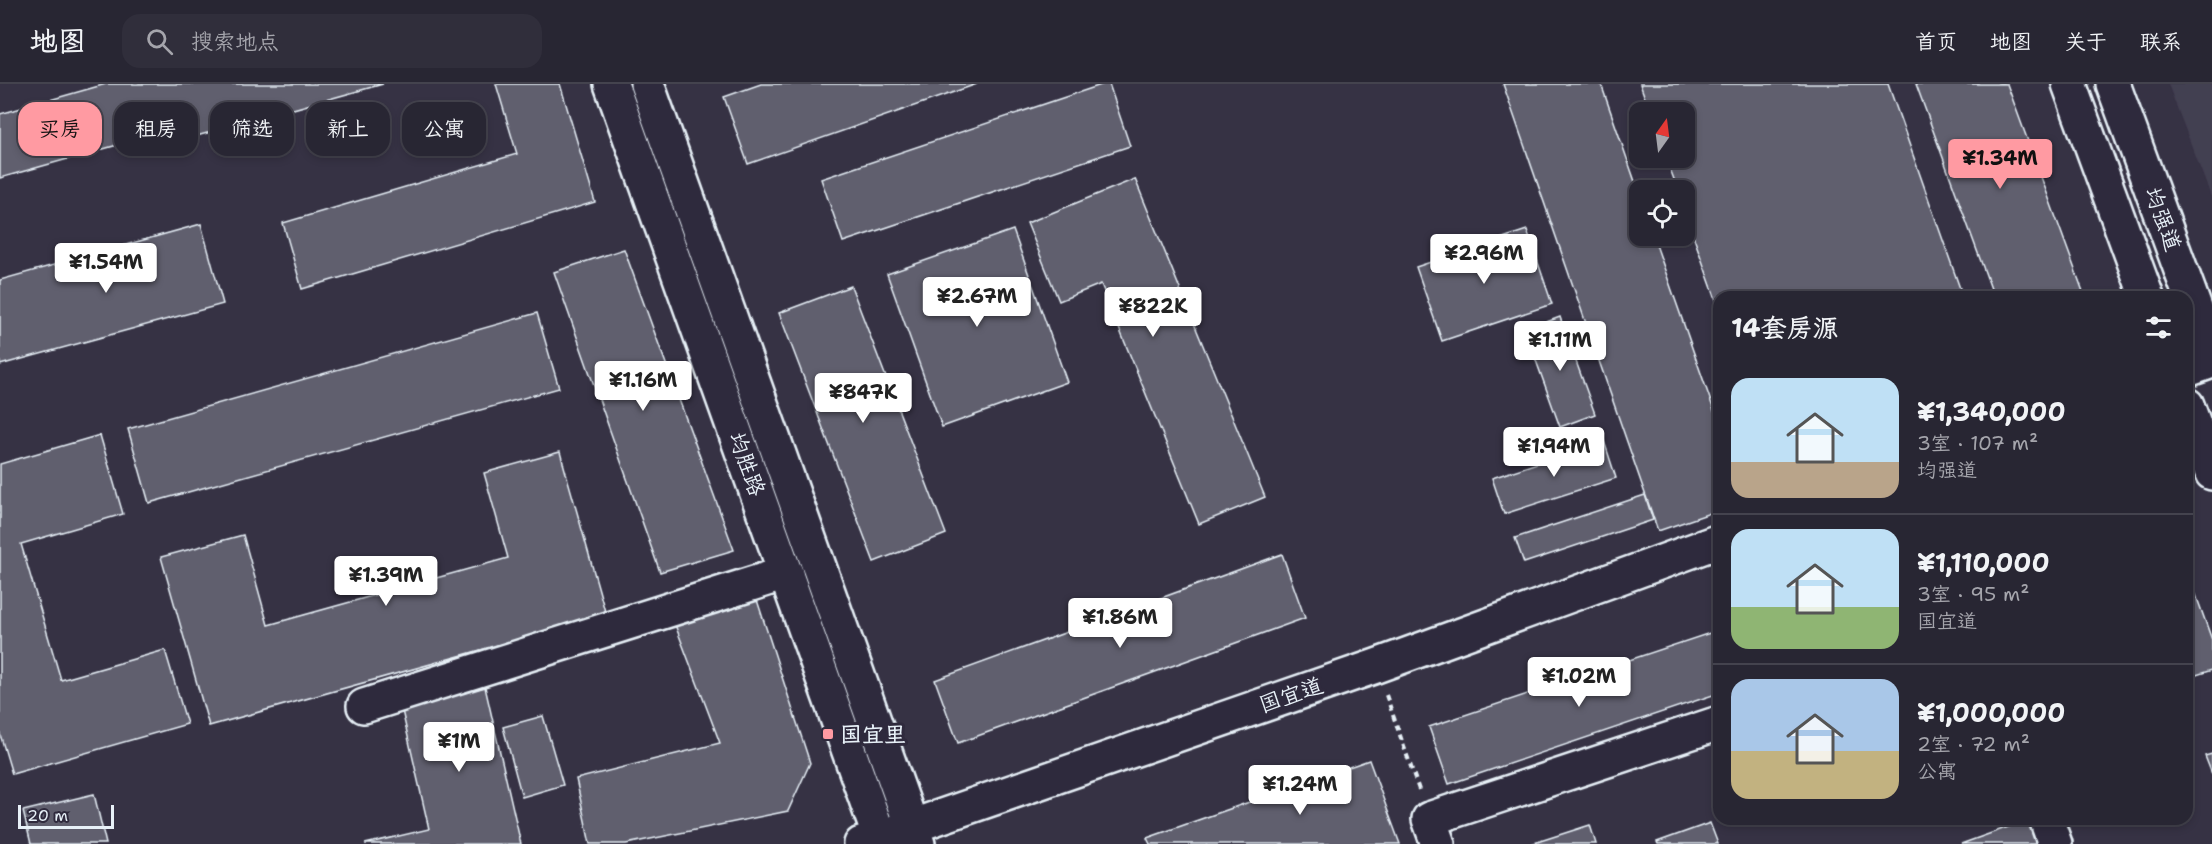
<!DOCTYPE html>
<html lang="zh">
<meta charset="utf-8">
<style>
body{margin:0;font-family:"Shantell Sans","LXGW WenKai TC",sans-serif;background:#302e3b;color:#f1f3f6;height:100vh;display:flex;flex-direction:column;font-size:22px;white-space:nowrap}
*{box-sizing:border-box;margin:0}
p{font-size:20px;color:#a5a5ac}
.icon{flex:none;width:33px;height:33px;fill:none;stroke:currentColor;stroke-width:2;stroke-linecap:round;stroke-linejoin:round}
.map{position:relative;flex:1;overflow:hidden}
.details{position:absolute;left:1713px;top:207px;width:480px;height:534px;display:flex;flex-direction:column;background:#282633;border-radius:18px;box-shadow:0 3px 9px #0003,0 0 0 2px #44434e}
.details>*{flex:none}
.top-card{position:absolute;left:18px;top:18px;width:570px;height:54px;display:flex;gap:12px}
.needle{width:39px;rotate:14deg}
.controls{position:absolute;left:1629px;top:18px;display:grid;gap:12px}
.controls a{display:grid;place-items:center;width:66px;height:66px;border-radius:12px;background:#282633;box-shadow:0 3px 9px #0003,0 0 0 2px #44434e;font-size:30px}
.scale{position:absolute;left:18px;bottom:15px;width:96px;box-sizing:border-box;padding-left:6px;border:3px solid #e8f1f8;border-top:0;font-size:16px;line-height:21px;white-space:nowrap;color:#e8f1f8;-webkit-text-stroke:4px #2f2a3d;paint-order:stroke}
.price{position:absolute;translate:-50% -51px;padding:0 14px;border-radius:6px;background:#fff;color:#222;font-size:20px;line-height:39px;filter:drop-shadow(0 2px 3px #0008)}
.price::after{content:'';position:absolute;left:50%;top:36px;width:18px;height:14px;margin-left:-9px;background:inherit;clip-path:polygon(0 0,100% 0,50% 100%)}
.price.current{background:#ff9aa2;color:#111}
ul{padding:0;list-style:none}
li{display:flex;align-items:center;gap:18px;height:150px;padding:0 18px}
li+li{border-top:2px solid #44434e}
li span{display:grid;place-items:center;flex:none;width:168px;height:120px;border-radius:18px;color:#555}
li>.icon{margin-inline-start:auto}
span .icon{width:72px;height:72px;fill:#fffc;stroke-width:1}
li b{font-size:26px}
h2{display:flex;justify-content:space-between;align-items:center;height:72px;padding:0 18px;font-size:26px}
.tag{padding:0 21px;border-radius:18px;background:#282633;box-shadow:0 3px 9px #0003,0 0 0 2px #44434e;font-size:21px;line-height:54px}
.tag.current{background:#ff9aa2;color:#111}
header{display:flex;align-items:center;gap:36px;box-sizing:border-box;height:84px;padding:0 30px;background:#282633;border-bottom:2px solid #44434e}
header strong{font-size:28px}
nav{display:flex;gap:33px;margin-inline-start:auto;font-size:21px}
.search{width:420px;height:54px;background:#302e3b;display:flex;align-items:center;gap:15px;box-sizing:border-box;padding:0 21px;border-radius:18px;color:#a5a5ac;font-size:22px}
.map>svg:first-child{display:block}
.built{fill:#433f51}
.building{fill:#605e6e;stroke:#e8f1f8;stroke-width:1.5}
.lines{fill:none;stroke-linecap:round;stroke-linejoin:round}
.minor-casing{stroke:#e8f1f8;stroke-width:38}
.path{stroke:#e8f1f8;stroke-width:4;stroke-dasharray:6 4.5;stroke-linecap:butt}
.minor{stroke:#2f2a3d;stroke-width:33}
.poi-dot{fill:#ff9aa2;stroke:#2f2a3d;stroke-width:2}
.labels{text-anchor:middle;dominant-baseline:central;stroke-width:6;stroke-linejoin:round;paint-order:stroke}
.street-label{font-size:22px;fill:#e8f1f8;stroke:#2f2a3d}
.poi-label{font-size:22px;font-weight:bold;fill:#e8f1f8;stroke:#2f2a3d;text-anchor:start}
</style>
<header>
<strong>地图</strong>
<div class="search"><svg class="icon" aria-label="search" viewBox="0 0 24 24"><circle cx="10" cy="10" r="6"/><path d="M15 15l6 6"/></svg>搜索地点</div>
<nav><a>首页</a><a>地图</a><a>关于</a><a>联系</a></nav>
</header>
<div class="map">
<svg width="2212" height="760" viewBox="0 0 2212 760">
<rect width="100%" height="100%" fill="#363244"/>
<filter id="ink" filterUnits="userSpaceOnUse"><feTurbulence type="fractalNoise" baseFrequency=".0167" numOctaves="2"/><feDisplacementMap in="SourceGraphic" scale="12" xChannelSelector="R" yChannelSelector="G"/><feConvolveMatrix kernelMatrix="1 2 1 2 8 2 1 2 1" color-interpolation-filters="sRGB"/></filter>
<g filter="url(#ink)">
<path class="built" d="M2168,0H2212V115Z"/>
<g class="building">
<path d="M106,0H383L182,56L178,44L0,94V30Z"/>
<path d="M496,0H560L595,118L302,205L283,139L517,70Z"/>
<path d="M761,0H977L748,80L724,13Z"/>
<path d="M1104,0H1109L1130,62L843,158L821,95Z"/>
<path d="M1503,0H1601L1640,112V152H1653L1719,341V426L1658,447Z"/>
<path d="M1640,0H1888L1963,213H1719V224L1684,126V106H1678L1666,74H1684V28H1650Z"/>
<path d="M1916,0H2007L2085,213H1994Z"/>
<path d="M1135,95L1265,413L1199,440L1101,200L1059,217L1027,139Z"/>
<path d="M201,140L223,220L0,281V196Z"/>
<path d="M1013,146L1067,298L942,343L887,190Z"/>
<path d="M1527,146L1552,220L1442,257L1416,183Z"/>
<path d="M624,165L734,466L660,488L554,188Z"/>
<path d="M851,202L946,450L874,478L779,229Z"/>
<path d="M537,229L559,304L149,419L128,345Z"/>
<path d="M1560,233L1595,330L1560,343L1525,246Z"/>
<path d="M100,351L123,430L21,460L61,596L165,566L187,640L12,690L0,650V380Z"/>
<path d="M1604,357L1616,394L1504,430L1492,394Z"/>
<path d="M560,368L606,531L209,642L161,473L243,451L268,541L508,474L484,389Z"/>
<path d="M1645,411L1653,436L1524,479L1515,454Z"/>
<path d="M1282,470L1305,534L958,659L935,596Z"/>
<path d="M2187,486L2212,556V586L2187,594Z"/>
<path d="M757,516L810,679L788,727L626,760H590L576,695L720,659L674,538Z"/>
<path d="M1719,546V609L1449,700L1429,643Z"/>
<path d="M485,603L521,760H365L429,745L401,622Z"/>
<path d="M543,632L563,701L522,713L503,643Z"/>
<path d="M2212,670V690L2205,672Z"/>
<path d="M1369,676L1400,760H1150L1147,754Z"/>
<path d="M94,710L106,760H31L23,727Z"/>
<path d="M2028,736L2037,760H1961Z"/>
<path d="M1710,739L1718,760H1658L1657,758Z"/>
<path d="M1590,741L1596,760H1531Z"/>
</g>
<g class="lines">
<g class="minor-casing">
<g id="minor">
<path d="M611,0L882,760"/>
<path d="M647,0L918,760"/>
<path d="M2069,0L2147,213"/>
<path d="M2113,0L2212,271"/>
<path d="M2187,286L2212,277"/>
<path d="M2187,321L2212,389"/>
<path d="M364,622L786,489"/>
<path d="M2046,735L2055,760"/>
<path d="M861,760L1376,582L1719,457"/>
<path d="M1438,760L1429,735L1719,639"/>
</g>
</g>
<path class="path" d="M1386,611L1419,706"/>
<use href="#minor" class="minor"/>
</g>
</g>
<rect class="poi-dot" x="822" y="644" width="12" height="12" rx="3"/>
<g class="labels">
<g class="street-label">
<text transform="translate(2163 135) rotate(70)">均强道</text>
<text transform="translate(747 380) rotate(70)">均胜路</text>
<text transform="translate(1291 611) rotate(-19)">国宜道</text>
</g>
<g class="poi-label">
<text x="840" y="650">国宜里</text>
</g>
</g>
</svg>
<div class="controls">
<a><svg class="needle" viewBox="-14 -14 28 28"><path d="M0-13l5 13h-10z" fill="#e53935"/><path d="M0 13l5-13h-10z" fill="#a5a5ac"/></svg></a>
<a><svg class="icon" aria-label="locate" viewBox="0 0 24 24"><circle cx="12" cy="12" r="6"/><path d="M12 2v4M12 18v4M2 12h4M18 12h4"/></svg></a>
</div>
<div class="scale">20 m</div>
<b class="price current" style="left:2000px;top:106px">¥1.34M</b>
<b class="price" style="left:1484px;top:201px">¥2.96M</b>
<b class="price" style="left:106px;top:210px">¥1.54M</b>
<b class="price" style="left:977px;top:244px">¥2.67M</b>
<b class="price" style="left:1153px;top:254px">¥822K</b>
<b class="price" style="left:1560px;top:288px">¥1.11M</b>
<b class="price" style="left:643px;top:328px">¥1.16M</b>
<b class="price" style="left:863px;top:340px">¥847K</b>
<b class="price" style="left:1554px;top:394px">¥1.94M</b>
<b class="price" style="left:386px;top:523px">¥1.39M</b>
<b class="price" style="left:1120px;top:565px">¥1.86M</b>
<b class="price" style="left:1579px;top:624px">¥1.02M</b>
<b class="price" style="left:459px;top:689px">¥1M</b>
<b class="price" style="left:1300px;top:732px">¥1.24M</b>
<div class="top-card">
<a class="tag current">买房</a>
<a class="tag">租房</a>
<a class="tag">筛选</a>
<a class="tag">新上</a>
<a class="tag">公寓</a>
</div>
<section class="details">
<h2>14套房源<svg class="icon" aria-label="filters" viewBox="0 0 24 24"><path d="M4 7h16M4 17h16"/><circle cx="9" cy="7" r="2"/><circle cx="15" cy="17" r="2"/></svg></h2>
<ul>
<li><span style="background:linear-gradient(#bfe0f5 70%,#b9a48a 0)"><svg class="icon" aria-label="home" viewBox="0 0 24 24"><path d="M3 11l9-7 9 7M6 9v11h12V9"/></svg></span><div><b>¥1,340,000</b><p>3室 · 107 m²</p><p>均强道</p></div></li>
<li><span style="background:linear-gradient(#bfe0f5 65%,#8fb573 0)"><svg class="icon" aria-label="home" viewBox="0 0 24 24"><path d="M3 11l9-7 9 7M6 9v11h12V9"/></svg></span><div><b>¥1,110,000</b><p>3室 · 95 m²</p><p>国宜道</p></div></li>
<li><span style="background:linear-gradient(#a9c7e8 60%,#c2b280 0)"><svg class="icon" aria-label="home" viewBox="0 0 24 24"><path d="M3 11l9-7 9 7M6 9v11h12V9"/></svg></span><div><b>¥1,000,000</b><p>2室 · 72 m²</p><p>公寓</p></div></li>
</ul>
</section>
</div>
